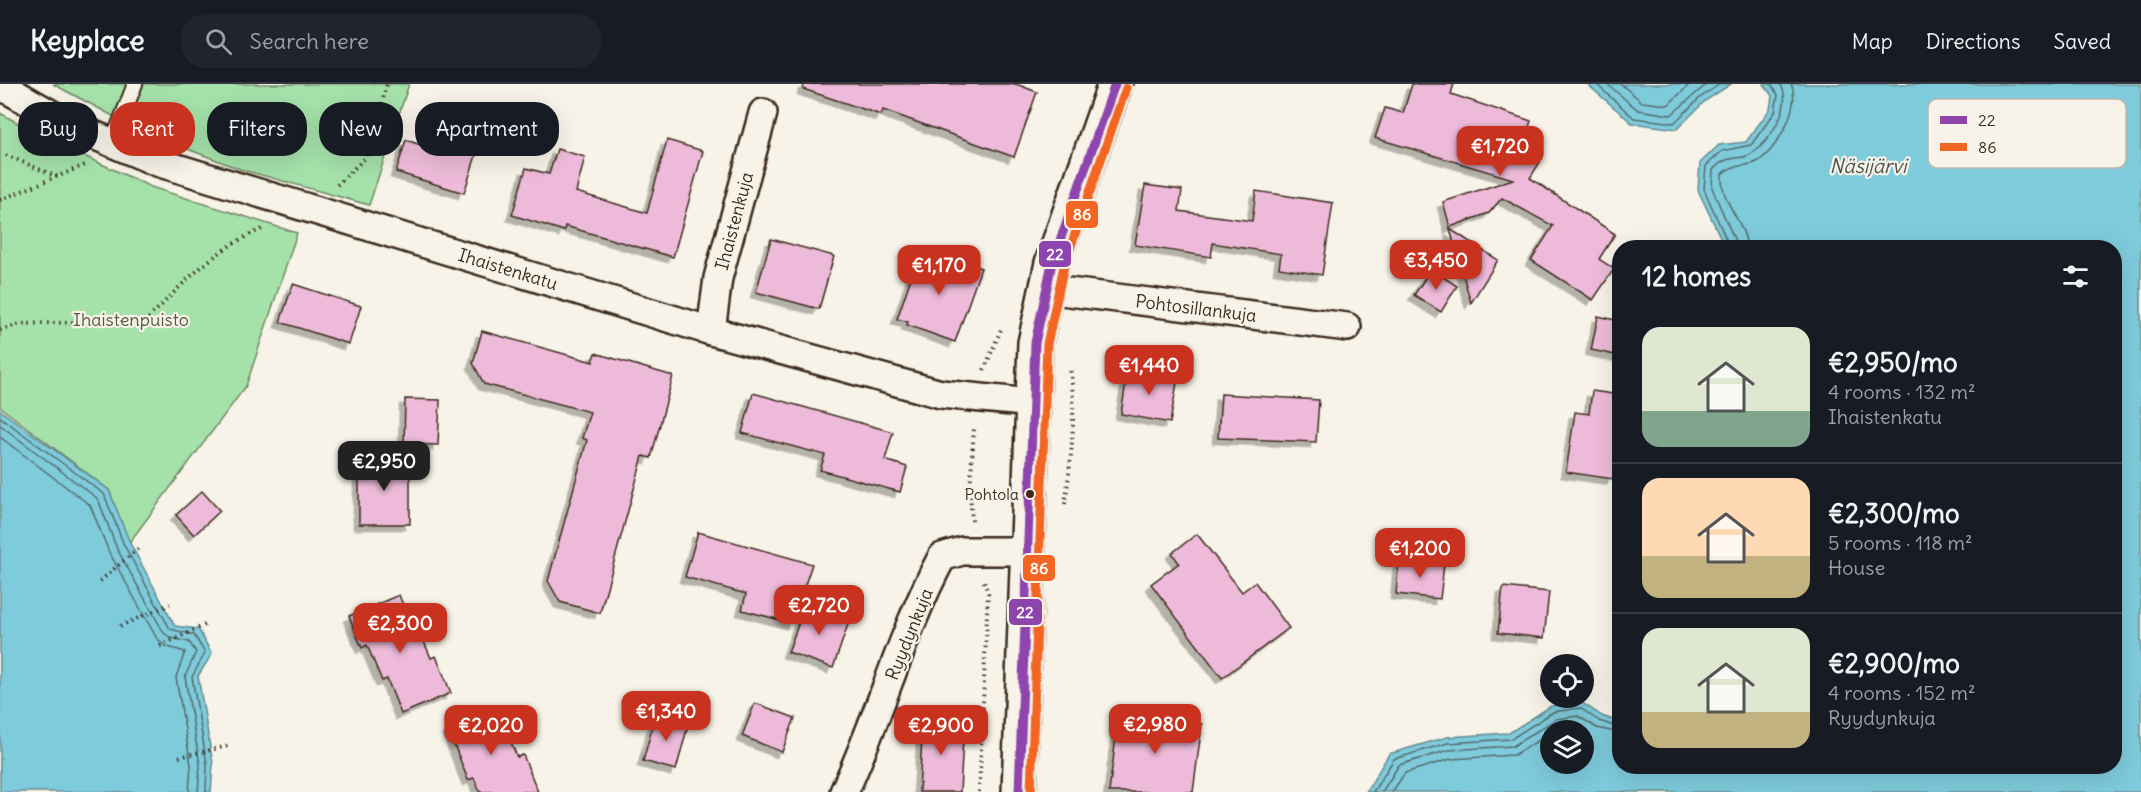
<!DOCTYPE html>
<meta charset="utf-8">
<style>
body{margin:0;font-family:Delius,sans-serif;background:#20242c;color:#f1f3f6;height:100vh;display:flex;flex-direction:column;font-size:22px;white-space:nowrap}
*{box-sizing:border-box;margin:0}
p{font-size:20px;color:#9ea1a6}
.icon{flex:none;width:33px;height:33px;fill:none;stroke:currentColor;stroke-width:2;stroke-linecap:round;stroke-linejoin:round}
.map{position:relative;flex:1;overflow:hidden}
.panel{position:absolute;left:1612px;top:156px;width:510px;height:534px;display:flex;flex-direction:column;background:#171b24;border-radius:24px;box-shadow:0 6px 24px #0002}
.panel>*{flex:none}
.banner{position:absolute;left:18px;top:18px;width:570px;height:54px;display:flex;gap:12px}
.controls{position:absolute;left:1540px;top:570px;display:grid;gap:12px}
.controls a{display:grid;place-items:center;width:54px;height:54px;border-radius:50%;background:#171b24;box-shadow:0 6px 24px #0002;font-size:30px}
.price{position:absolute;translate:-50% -51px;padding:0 14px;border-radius:12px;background:#c8321e;color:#fff;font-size:20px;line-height:39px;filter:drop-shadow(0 2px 3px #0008)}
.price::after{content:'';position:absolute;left:50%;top:36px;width:18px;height:14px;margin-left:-9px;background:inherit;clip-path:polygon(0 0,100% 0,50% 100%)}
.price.selected{background:#222;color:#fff}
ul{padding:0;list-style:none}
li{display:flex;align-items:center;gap:18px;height:150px;padding:0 30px}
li+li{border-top:2px solid #363941}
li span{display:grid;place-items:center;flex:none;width:168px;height:120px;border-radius:18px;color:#555}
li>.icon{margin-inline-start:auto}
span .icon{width:72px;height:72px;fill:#fffc;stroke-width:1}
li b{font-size:26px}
h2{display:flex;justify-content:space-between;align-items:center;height:72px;padding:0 30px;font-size:26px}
.chip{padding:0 21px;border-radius:24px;background:#171b24;box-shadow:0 6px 24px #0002;font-size:21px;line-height:54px}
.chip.selected{background:#c8321e;color:#fff}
header{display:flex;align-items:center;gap:36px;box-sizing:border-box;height:84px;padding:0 30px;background:#171b24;border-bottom:2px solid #363941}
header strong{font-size:28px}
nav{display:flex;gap:33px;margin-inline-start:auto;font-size:21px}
.search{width:420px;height:54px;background:#20242c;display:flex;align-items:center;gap:15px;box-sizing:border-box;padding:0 21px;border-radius:24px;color:#9ea1a6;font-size:22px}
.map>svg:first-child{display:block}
.green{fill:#a5e2aa;stroke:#708664;stroke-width:1.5}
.water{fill:#7ecbdc;stroke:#638b90;stroke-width:1.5;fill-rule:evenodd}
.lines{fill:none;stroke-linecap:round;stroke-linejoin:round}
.shore{stroke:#566a6a;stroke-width:1.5}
.building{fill:#edbbd9;stroke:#3b2a1e;stroke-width:1.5;filter:url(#shadow)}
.service-casing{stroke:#3b2a1e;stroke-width:18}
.minor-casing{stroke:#3b2a1e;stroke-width:32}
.secondary-casing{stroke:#3b2a1e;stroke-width:38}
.path{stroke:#3b2a1e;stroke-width:4;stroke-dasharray:1.5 4.5;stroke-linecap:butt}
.service{stroke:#f7f3e8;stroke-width:14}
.minor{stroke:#f7f3e8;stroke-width:27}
.secondary{stroke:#f7f3e8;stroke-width:33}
.bus-1-casing{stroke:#f7f3e8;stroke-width:14}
.bus-2-casing{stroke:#f7f3e8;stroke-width:14}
.bus-1{stroke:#8e44ad;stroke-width:9}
.bus-2{stroke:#f26522;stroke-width:9}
.bus-dot{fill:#3b2a1e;stroke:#f7f3e8;stroke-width:2}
.labels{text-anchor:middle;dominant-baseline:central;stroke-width:4.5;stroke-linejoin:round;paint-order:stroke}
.bus-label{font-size:16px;fill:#3b2a1e;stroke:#f7f3e8;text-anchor:end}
.street-label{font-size:18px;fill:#3b2a1e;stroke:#f7f3e8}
.park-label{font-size:18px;fill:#565841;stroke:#f7f3e8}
.water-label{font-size:20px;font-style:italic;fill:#4c524e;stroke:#f7f3e8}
.key{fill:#f7f3e8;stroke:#bfb7ab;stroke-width:1.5}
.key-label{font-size:16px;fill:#3b2a1e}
.line-badge{stroke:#f7f3e8;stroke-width:2}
.badge-label{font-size:16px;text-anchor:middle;font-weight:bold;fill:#fff}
</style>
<header>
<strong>Keyplace</strong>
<div class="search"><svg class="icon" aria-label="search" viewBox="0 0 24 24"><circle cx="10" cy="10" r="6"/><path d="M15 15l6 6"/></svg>Search here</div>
<nav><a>Map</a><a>Directions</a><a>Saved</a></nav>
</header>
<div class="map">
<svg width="2141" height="708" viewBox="0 0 2141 708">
<defs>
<filter id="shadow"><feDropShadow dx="-5.5" dy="5.5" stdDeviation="0" flood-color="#0004"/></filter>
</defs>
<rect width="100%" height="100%" fill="#f7f3e8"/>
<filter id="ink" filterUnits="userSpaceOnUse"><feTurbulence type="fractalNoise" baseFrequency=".0167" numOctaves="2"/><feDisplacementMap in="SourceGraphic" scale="12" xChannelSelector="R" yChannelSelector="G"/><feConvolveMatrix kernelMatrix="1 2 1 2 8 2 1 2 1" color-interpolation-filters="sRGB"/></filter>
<g filter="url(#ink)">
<g class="green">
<path d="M53,0H409L369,121L240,85L143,48Z"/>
<path d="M0,29L41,52L151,103L297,149L246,302L129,459L109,406L0,323Z"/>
</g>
<g class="water">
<path d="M1587,0H1731L1705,17L1677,45L1632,39Z"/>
<path d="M1764,0H2141V708H1366L1389,670L1447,653L1509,649L1551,622L1581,618L1602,632L1616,637L1620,632V682H2115V164L1725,163L1698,106L1700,79L1719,61L1746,58L1770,25L1772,12ZM1584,646V680H1551V646Z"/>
<path d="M0,326L109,406L130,459L175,542L198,545L212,570L198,592L213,680L211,708H0Z"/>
</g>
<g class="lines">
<g class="shore">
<path d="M1596,0L1634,34L1674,39L1701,13L1720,0"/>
<path d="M1607,0L1638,26L1671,31L1707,0"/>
<path d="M1621,0L1642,18L1668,21L1690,0"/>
<path d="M1730,164L1704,105L1706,82L1722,67L1751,61L1775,28L1778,11L1771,0"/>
<path d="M1738,164L1712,104L1713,86C1730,67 1741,79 1754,68C1771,56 1794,19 1780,0"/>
<path d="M1747,164C1745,137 1719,117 1722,90C1732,79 1744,84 1757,78C1776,68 1802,21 1791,0"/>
<path d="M0,333L104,410L124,461L170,545L194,551L205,569L192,593L207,680L206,708"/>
<path d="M0,341L98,415L117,465L164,549L171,554L189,558L196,568L185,593L200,681L198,708"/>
<path d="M0,353L90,421L109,468L156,553L165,562L185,568L176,593L191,681L189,708"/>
<path d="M1373,708L1394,675L1448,659L1511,655L1553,628L1580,624L1599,637L1614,642L1620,641"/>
<path d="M1382,708L1399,681L1449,666L1513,662L1556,635L1578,632L1597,644L1620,649"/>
<path d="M1392,708L1405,689L1451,675L1514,671L1551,649"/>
</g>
</g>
<g class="building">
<path d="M804,0H1016L1037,8L1014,73L883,26L881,31L803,5Z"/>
<path d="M1412,0H1454L1451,10L1531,37L1521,67L1540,78L1530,94L1615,150L1599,175L1614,185L1593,216L1531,176L1553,142L1502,114L1489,129L1450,143L1443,118L1513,95L1375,54L1385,24L1403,29Z"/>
<path d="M444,28L486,40L464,109L396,88L406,56L433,65Z"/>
<path d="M667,56L703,67L673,173L565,142L564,147L512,131L526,84L549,90L557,65L585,73L576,108L647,129Z"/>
<path d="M1145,101L1182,106L1179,127L1252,137L1256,107L1333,119L1322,191L1279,184L1281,170L1213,159L1211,173L1135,161Z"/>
<path d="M1450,145L1498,176L1471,219Z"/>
<path d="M771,155L834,172L819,225L756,208Z"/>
<path d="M933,167L981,184L955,258L907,241L908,238L897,235L916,179L927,183Z"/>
<path d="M1431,185L1457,202L1441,228L1414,211Z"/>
<path d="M293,200L361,222L349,260L280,238Z"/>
<path d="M1598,232L1620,237V272L1591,266Z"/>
<path d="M482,247L593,278L595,269L673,292L651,374L643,372L600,529L560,518L548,497L587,356L582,354L590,328L484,300L473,279Z"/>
<path d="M1128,286L1178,293L1170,339L1121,330Z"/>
<path d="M1592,307L1620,311V377H1616L1613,395L1566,388L1575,328L1589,330Z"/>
<path d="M753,309L893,348L885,376L907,383L900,408L820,386L825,371L742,349Z"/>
<path d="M1221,310L1319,316L1316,358L1218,354Z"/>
<path d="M405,315L440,316L438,361L404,360Z"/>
<path d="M359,376L410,377V440H359Z"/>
<path d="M202,407L220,427L194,451L176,431Z"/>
<path d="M698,448L812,480L792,539L742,526L746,510L685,493Z"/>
<path d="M1197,450L1242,508L1255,498L1289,544L1222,594L1151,500L1179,479L1172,469Z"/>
<path d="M1399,476L1444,480L1440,515L1396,510Z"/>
<path d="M1503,503L1549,508L1544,554L1498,549Z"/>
<path d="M399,511L411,541L416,539L431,574L436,572L451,609L401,630L387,595L382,597L367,561L362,564L349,532Z"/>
<path d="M806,519L850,535L833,584L788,568Z"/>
<path d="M755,619L795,634L782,668L742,652Z"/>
<path d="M498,625L517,673L523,671L538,708H480L474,694L468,696L448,645Z"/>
<path d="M1119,629L1202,640L1193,708H1109Z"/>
<path d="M656,630L689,638L676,686L643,677Z"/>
<path d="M923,634L964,637L960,708H919Z"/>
</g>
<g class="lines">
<g class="service-casing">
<path id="service" d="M112,59L135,0"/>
</g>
<g class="minor-casing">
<g id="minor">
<path d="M0,1L68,40L157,78L711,247L941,310L1032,319"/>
<path d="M1045,205L1347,243"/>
<path d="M711,247L718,194L763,29"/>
<path d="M844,708C880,631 902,548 942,473L962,467H1028"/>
</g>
</g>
<g class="secondary-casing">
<path id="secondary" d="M1019,708L1035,259L1052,179L1115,0"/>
</g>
<g class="path">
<path d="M6,71L58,93"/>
<path d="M337,101L367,72L387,0"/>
<path d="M0,116L85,81"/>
<path d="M0,246L20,240L147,236C183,199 216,163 265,144"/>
<path d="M984,286L1002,243"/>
<path d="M1065,420C1071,377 1077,328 1070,284"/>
<path d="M972,437L970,408L974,343"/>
<path d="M100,497L141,462"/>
<path d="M120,542L170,520"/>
<path d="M160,562L207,540"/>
<path d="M179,673L228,662"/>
<path d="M979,708L988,509L984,497"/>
</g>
<use href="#service" class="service"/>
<use href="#minor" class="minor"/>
<use href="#secondary" class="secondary"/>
<g class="bus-1-casing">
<path id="bus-1" d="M1019,708L1035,259L1052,179L1115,0"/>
</g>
<g class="bus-2-casing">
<path id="bus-2" d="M1031,708L1047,260L1064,182L1126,4"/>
</g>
<use href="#bus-1" class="bus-1"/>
<use href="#bus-2" class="bus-2"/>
</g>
</g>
<circle class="bus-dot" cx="1030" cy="410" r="5"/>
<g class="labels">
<g class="bus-label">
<text x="1019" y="410">Pohtola</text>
</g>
<g class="street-label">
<text transform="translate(734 137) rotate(-75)">Ihaistenkuja</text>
<text transform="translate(508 185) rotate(17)">Ihaistenkatu</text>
<text transform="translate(1196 224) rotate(7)">Pohtosillankuja</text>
<text transform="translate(909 550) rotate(-68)">Ryydynkuja</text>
</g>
<g class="park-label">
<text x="131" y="235">Ihaistenpuisto</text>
</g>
<g class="water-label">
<text x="1868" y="81">Näsijärvi</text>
</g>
</g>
<rect x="1928" y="15" width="198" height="69" rx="9" class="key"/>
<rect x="1940" y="32" width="27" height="8" fill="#8e44ad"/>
<rect x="1940" y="59" width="27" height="8" fill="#f26522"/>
<g class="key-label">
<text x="1978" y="42">22</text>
<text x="1978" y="69">86</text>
</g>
<g class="line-badge">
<rect x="1065" y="116" width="34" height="29" rx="6" fill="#f26522"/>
<rect x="1038" y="156" width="34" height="28" rx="6" fill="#8e44ad"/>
<rect x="1022" y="470" width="34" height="28" rx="6" fill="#f26522"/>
<rect x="1008" y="514" width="35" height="28" rx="6" fill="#8e44ad"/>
</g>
<g class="badge-label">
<text x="1082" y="136">86</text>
<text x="1055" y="176">22</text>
<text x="1039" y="490">86</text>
<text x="1025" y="534">22</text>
</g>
</svg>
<div class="controls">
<a><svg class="icon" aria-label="locate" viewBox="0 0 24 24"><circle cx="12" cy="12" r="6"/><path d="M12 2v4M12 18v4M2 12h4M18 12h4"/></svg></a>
<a><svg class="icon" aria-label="layers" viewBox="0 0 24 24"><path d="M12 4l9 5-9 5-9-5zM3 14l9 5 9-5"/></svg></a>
</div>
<b class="price" style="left:1500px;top:93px">€1,720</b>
<b class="price" style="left:1436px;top:207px">€3,450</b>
<b class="price" style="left:939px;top:212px">€1,170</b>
<b class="price" style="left:1149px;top:312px">€1,440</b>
<b class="price selected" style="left:384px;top:408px">€2,950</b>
<b class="price" style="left:1420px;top:495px">€1,200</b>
<b class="price" style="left:819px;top:552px">€2,720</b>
<b class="price" style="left:400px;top:570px">€2,300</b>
<b class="price" style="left:666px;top:658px">€1,340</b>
<b class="price" style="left:1155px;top:671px">€2,980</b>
<b class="price" style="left:491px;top:672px">€2,020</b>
<b class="price" style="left:941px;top:672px">€2,900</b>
<div class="banner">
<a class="chip">Buy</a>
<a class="chip selected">Rent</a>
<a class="chip">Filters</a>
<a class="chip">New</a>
<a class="chip">Apartment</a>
</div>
<section class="panel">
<h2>12 homes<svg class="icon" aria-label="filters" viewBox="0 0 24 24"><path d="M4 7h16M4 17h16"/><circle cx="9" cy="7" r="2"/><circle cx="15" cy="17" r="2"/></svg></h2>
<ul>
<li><span style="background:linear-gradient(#dfe7d0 70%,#7fa58c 0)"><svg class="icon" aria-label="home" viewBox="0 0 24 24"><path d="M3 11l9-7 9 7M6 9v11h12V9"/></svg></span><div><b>€2,950/mo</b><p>4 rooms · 132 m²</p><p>Ihaistenkatu</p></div></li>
<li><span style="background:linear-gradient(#ffd9b3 65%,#c2b280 0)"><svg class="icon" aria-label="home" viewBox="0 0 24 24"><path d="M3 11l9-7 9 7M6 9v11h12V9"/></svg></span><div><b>€2,300/mo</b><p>5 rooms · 118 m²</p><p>House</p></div></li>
<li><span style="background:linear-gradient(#dfe7d0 70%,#c2b280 0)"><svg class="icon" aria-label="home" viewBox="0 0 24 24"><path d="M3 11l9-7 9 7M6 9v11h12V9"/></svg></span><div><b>€2,900/mo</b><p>4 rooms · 152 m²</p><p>Ryydynkuja</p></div></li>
</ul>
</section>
</div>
